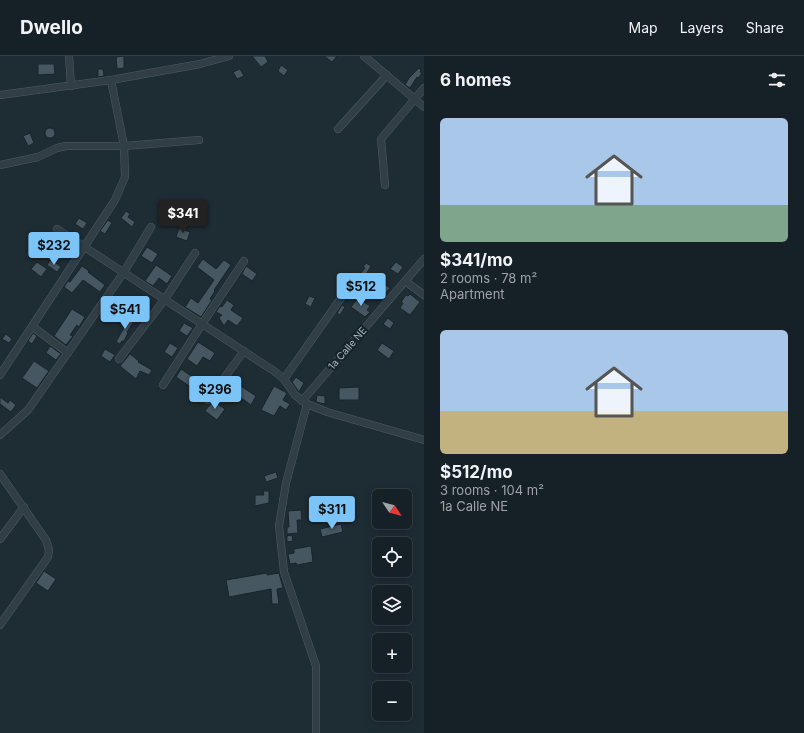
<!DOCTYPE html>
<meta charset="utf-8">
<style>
body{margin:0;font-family:Inter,sans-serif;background:#1f292f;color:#f1f3f6;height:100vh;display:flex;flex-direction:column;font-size:15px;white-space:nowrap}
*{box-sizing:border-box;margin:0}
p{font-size:13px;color:#9ea3a7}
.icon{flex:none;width:22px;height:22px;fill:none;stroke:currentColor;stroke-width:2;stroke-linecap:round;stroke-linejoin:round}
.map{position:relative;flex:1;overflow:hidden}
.side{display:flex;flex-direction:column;background:#162127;width:380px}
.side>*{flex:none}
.needle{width:26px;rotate:125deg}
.buttons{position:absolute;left:372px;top:433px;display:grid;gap:8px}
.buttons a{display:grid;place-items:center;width:40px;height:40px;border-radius:6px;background:#162127;box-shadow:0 2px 10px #0003,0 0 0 1px #353e44;font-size:20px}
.price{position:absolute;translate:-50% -34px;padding:0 9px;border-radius:4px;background:#7bc4f8;color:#111;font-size:13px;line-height:26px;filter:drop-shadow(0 1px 2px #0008)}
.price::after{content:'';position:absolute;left:50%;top:24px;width:12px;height:9px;margin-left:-6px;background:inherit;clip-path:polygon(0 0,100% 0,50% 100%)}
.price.active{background:#222;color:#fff}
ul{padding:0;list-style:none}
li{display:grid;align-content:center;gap:8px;height:212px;padding:0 16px}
li span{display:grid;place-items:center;height:124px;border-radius:6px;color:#555}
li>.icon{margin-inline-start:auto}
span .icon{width:72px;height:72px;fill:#fffc;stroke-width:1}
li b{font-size:17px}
h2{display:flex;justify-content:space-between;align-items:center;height:48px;padding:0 16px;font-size:17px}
header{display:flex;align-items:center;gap:24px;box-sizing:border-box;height:56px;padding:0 20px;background:#162127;border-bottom:1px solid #353e44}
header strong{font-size:19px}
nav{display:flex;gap:22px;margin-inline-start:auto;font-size:14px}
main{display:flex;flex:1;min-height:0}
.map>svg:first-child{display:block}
.building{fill:#465761;stroke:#19242b}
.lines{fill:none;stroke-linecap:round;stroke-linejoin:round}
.minor-casing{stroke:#4f5b64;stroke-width:8}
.minor{stroke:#323e45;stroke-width:7}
.labels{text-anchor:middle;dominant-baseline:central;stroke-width:4;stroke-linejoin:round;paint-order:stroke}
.street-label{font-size:10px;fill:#abb9c3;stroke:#172229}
</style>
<header>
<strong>Dwello</strong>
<nav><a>Map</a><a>Layers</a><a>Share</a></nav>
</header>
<main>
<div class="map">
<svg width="424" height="677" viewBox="0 0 424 677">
<rect width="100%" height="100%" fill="#1e2c34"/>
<g class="building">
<path d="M124,0V12L117,13L116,1Z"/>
<path d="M252,0H265L268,6L261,11Z"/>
<path d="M324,0H337L332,6Z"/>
<path d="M38,8H54L55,18L38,19Z"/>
<path d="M281,9L288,14L284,20L278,15Z"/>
<path d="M419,12L421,14L420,16L422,17L418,22L417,21L410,32L405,29L409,22Z"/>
<path d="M98,13H103L104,20L98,21Z"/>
<path d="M240,13L244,20L237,23L233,16Z"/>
<circle cx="50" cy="77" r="5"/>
<path d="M30,77L34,87L28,90L23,80Z"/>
<path d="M126,155L130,158L128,161L135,166L132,171L121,162Z"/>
<path d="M79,162L87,167L83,173L75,168Z"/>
<path d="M108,164L112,167L105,178L100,175Z"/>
<path d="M179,172L190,176L187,185L176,181Z"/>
<path d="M65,188L73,192L69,199L61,195Z"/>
<path d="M147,191L158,198L152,207L141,200Z"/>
<path d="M51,203L61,211L57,216L47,209Z"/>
<path d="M203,203L216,213L224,204L231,209L214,234L215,235L210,243L212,244L201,261L185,251L191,242L198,247L214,224L197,211Z"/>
<path d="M37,206L47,213L41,221L31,213Z"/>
<path d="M396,206L403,211L398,218L390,213Z"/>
<path d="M366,207L371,210L365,220L371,224L365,232L355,224L365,212L363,211Z"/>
<path d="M156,209L172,220L167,228L159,222L153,230L145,225Z"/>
<path d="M82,210L89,215L88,216L105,229L100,236L83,224L72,237L64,231L68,225L70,226Z"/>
<path d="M246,210L257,218L252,225L242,218Z"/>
<path d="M383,227L390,232L385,238L378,233Z"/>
<path d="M410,238L420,246L410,259L400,252L403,247L401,246L406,239L408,240Z"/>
<path d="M309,240L315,242L311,251L305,248Z"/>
<path d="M358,242L370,250L367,254L370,256L365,261L351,251Z"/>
<path d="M227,244L234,249L231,254L243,262L237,270L228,264L224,270L219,262L222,259L216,256L220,250L222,251Z"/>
<path d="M342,249L345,251L340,259L337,257Z"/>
<path d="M72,253L85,261L79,271L77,269L70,279L73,280L66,289L54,280Z"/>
<path d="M126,261L134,265L127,276L128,277L124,285H122L120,288L116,286L126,268L123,266Z"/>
<path d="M388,262L394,267L390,273L383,268Z"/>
<path d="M184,267L193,272L187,280L179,275Z"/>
<path d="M33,277L37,280L32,288L28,285Z"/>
<path d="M6,278L12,283L9,287L2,283Z"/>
<path d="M198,286L215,297L210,305L203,301L197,310L187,303Z"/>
<path d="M170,287L178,292L172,301L164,296Z"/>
<path d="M382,287L394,295L389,303L377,294Z"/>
<path d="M50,290L61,298L56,304L46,297Z"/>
<path d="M105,293L115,299L110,306L101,300Z"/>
<path d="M130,298L139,305L138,306L152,314L149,319L140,315L136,323L120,310Z"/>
<path d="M34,305L49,315L37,332L22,322Z"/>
<path d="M181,313L197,324L192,332L176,321Z"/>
<path d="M296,321L304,327L299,336L292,326Z"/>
<path d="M230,323L256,340L251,349L225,330Z"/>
<path d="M274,330L287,337L283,344L290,348L286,354L280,350L274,360L261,354Z"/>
<path d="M359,331V344H339V332Z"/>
<path d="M317,339L325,340V348L316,346Z"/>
<path d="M0,341L8,347L10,344L16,349L11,356L0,348Z"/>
<path d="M213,345L225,353L217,364L205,355Z"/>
<path d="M276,416L278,422L266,426L264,420Z"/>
<path d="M263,435H269V447L255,450V439H264Z"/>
<rect x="338" y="452" width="6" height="5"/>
<path d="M301,454L302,464H297L298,477L287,478V471H289L288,455Z"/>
<path d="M341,468L343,476L322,481L320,473Z"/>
<path d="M292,479L293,485L287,486V480Z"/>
<path d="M311,490L313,506L297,509L296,507L290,508L288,498L294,497V493Z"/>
<path d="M44,515L56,523L48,535L36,527Z"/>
<path d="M267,517V519L279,517L283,532L277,533L279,548H272L271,533L229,541L226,524Z"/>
</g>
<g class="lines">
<g class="minor-casing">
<g id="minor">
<path d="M69,0L71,30"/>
<path d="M364,0L424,51"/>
<path d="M0,39L111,24L200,8L229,0"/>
<path d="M338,73L387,19"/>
<path d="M0,109L38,101L57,92L66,90H124L199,84"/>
<path d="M385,129L381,83L424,32"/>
<path d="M57,173L274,315L284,323L295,339L307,348L327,356L424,384"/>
<path d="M405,225L424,239"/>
<path d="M33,271L68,297"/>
<path d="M119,303L165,243L195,197"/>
<path d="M0,319L115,144L125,121L124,90L111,24"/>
<path d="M284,323L348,232"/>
<path d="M163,329L202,268L244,205"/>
<path d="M208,344L244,295"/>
<path d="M302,345L424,203"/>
<path d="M307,348L286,427L279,470L284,516L316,610V677"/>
<path d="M0,379L28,354L124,216L151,171"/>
<path d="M0,418L46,484L49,494L48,501L0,569"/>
<path d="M0,483L24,451"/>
</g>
</g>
<use href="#minor" class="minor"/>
</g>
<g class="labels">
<g class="street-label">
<text transform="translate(347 292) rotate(-49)">1a Calle NE</text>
</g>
</g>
</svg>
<div class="buttons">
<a><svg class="needle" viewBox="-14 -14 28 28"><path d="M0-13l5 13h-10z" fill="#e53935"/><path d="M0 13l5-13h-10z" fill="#9ea3a7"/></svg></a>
<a><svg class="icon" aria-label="locate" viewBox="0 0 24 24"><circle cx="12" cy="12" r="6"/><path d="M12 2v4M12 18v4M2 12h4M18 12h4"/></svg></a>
<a><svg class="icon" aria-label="layers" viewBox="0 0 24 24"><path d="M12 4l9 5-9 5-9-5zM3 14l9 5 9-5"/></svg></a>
<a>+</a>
<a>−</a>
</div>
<b class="price active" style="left:183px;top:178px">$341</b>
<b class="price" style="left:54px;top:210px">$232</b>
<b class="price" style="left:361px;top:251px">$512</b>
<b class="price" style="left:125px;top:274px">$541</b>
<b class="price" style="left:215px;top:354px">$296</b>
<b class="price" style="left:332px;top:474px">$311</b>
</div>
<section class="side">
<h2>6 homes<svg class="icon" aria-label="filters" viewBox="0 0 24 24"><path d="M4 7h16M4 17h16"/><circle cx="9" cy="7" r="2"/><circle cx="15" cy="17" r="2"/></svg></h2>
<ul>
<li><span style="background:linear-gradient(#a9c7e8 70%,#7fa58c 0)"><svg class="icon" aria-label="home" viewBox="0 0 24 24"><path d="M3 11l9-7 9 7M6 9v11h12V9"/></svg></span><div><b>$341/mo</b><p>2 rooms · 78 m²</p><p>Apartment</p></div></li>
<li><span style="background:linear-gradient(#a9c7e8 65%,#c2b280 0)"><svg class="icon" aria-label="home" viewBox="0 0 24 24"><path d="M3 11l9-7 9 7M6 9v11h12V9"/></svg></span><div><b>$512/mo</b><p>3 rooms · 104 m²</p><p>1a Calle NE</p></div></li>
</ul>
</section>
</main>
